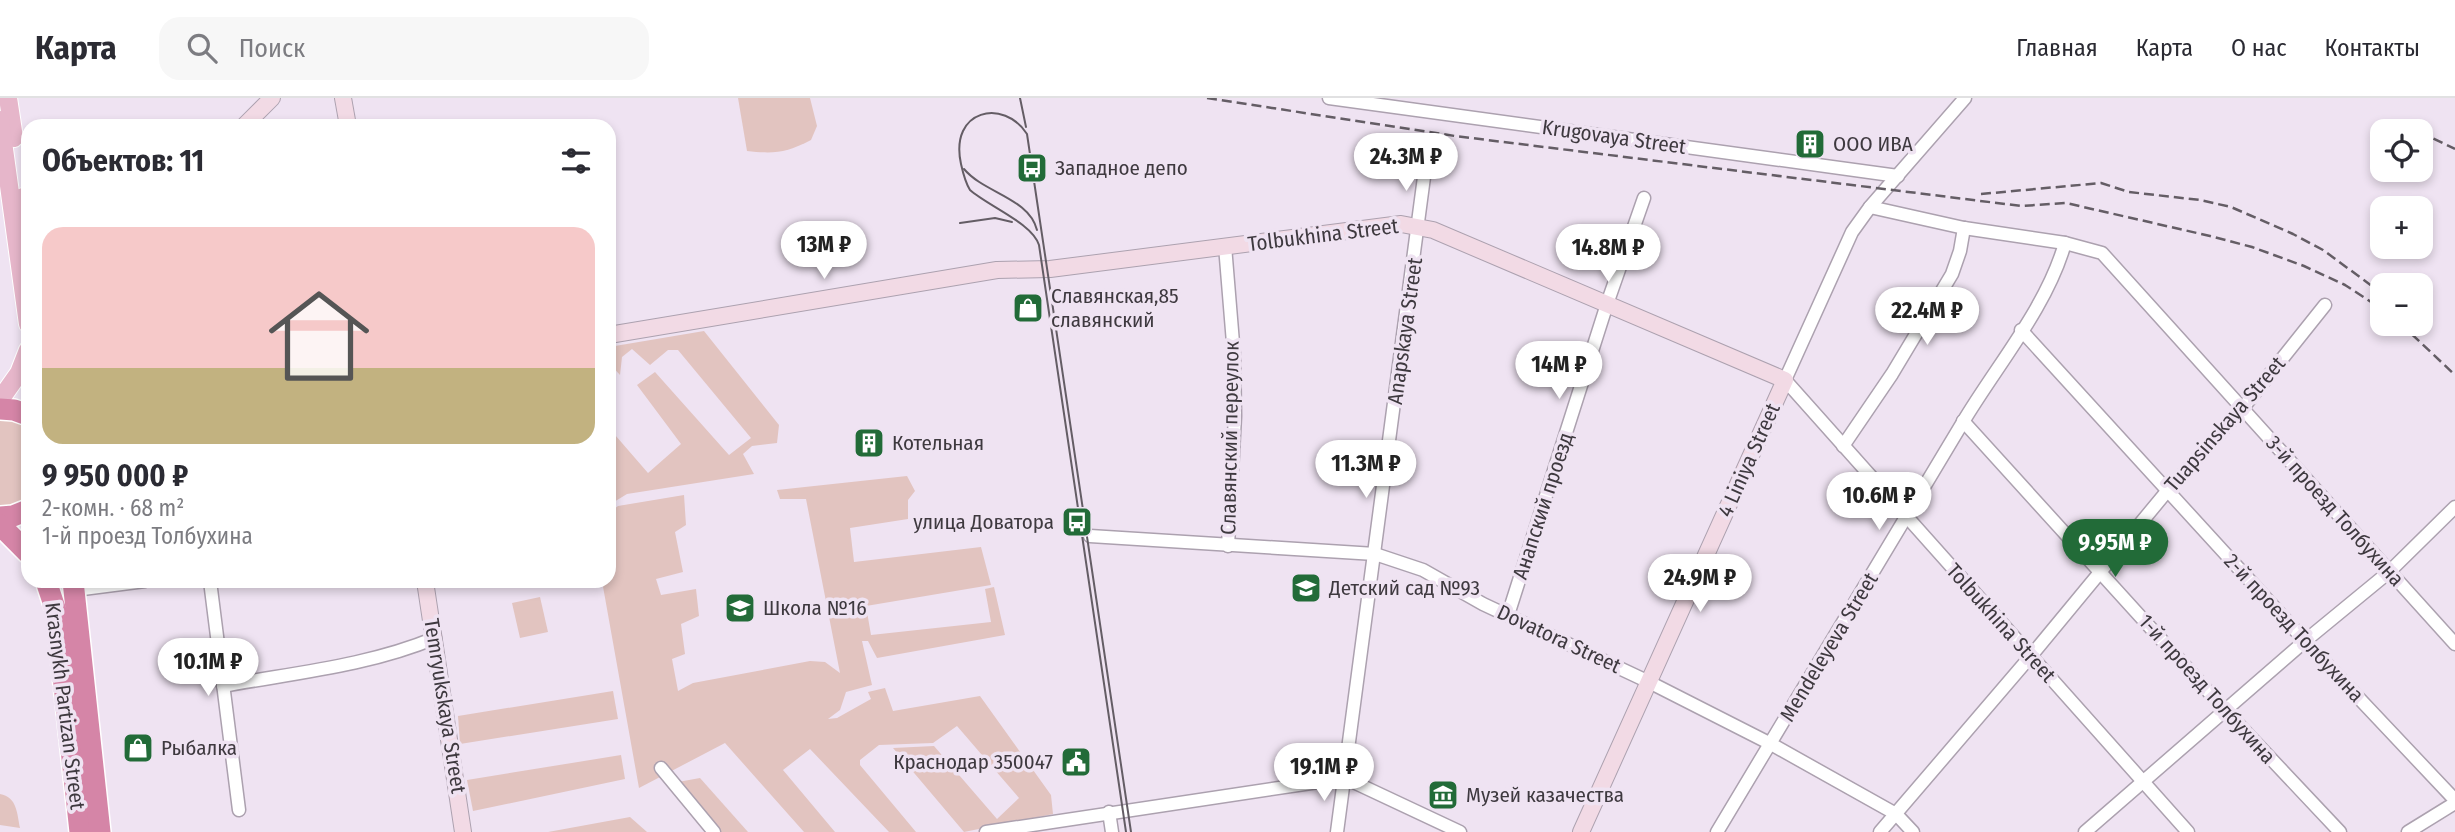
<!DOCTYPE html>
<html lang="ru">
<meta charset="utf-8">
<style>
body{margin:0;font-family:"Fira Sans Condensed",sans-serif;background:#f7f7f7;color:#2b2b33;height:100vh;display:flex;flex-direction:column;font-size:26px;white-space:nowrap}
*{box-sizing:border-box;margin:0}
p{font-size:23px;color:#7c7c81}
.icon{flex:none;width:38px;height:38px;fill:none;stroke:currentColor;stroke-width:2;stroke-linecap:round;stroke-linejoin:round}
.map{position:relative;flex:1;overflow:hidden}
.panel{position:absolute;left:21px;top:21px;width:595px;height:469px;display:flex;flex-direction:column;background:#fff;border-radius:21px;box-shadow:0 4px 10px #0003}
.panel>*{flex:none}
.fabs{position:absolute;left:2370px;top:21px;display:grid;gap:14px}
.fabs a{display:grid;place-items:center;width:63px;height:63px;border-radius:14px;background:#fff;box-shadow:0 4px 10px #0003;font-size:35px}
.price{position:absolute;translate:-50% -60px;padding:0 16px;border-radius:24px;background:#fff;color:#222;font-size:23px;line-height:46px;filter:drop-shadow(0 2px 4px #0008)}
.price::after{content:'';position:absolute;left:50%;top:42px;width:21px;height:16px;margin-left:-10px;background:inherit;clip-path:polygon(0 0,100% 0,50% 100%)}
.price.current{background:#226b38;color:#fff}
ul{padding:0;list-style:none}
li{display:grid;align-content:center;gap:14px;height:371px;padding:0 21px}
li+li{border-top:2px solid #e1e1e2}
li span{display:grid;place-items:center;height:217px;border-radius:21px;color:#555}
li>.icon{margin-inline-start:auto}
span .icon{width:126px;height:126px;fill:#fffc;stroke-width:1}
li b{font-size:30px}
h2{display:flex;justify-content:space-between;align-items:center;height:84px;padding:0 21px;font-size:30px}
header{display:flex;align-items:center;gap:42px;box-sizing:border-box;height:98px;padding:0 35px;background:#fff;border-bottom:2px solid #e1e1e2}
header strong{font-size:33px}
nav{display:flex;gap:38px;margin-inline-start:auto;font-size:24px}
.search{width:490px;height:63px;background:#f7f7f7;display:flex;align-items:center;gap:18px;box-sizing:border-box;padding:0 24px;border-radius:21px;color:#7c7c81;font-size:26px}
.map>svg:first-child{display:block}
.green{fill:#e2c4c0}
.lines{fill:none;stroke-linecap:round;stroke-linejoin:round}
.street-casing{stroke:#aca1af;stroke-width:15}
.secondary-casing{stroke:#aca1af;stroke-width:18}
.primary-casing{stroke:#fff;stroke-width:20}
.highway-casing{stroke:#fff;stroke-width:24}
.street{stroke:#fff;stroke-width:12}
.secondary{stroke:#f2dae5;stroke-width:16}
.primary{stroke:#e6b6ca;stroke-width:18}
.highway{stroke:#d585a7;stroke-width:21}
.tram{stroke:#645d65;stroke-width:2}
.rail{stroke:#645d65;stroke-width:2.5;stroke-dasharray:10 5;stroke-linecap:butt}
.labels{text-anchor:middle;dominant-baseline:central;stroke-width:7;stroke-linejoin:round;paint-order:stroke}
.street-label{font-size:21px;fill:#3e393f;stroke:#efe3f2}
.poi-label{font-size:21px;fill:#3e393f;stroke:#efe3f2;text-anchor:start}
</style>
<header>
<strong>Карта</strong>
<div class="search"><svg class="icon" aria-label="search" viewBox="0 0 24 24"><circle cx="10" cy="10" r="6"/><path d="M15 15l6 6"/></svg>Поиск</div>
<nav><a>Главная</a><a>Карта</a><a>О нас</a><a>Контакты</a></nav>
</header>
<div class="map">
<svg width="2455" height="734" viewBox="0 0 2455 734">
<rect width="100%" height="100%" fill="#efe3f2"/>
<g class="green">
<path d="M738,0H810L817,28L811,42C786,55 774,56 747,53Z"/>
<path d="M704,233L779,327L777,345L752,348L743,356L754,376L627,396L609,407V330L648,375L681,346L637,287L655,274L729,357L751,340L678,252H668L650,267L632,251L622,259L620,277L609,265V249Z"/>
<path d="M0,320H9L28,327V402L13,408L0,409Z"/>
<path d="M907,378L915,393L908,402V421L850,430L854,464L981,449L991,487L866,508L871,537L991,524L985,491L994,489L1005,537L877,560L868,543H862L872,587L846,594L840,612L828,621L837,620L871,601L868,594L885,590L893,613L980,598L1051,697L1053,716L964,734L893,650L934,648L997,721L1019,700L957,628L933,645L879,647L860,662V667L916,734H889L810,651L783,672L835,734H804L725,645L639,690L602,483H609V415L618,408L684,397L686,427L675,434L683,474L656,481L661,497L696,491L699,518L681,526L685,556L672,561L678,593L693,585L810,563L825,564L840,575L806,401H780L777,392Z"/>
<path d="M540,499L548,534L520,540L512,505Z"/>
<path d="M613,593L618,621L460,646L458,618Z"/>
<path d="M621,657L625,681L473,713L467,682Z"/>
<path d="M700,680L748,734H719L678,684Z"/>
<path d="M0,696C17,699 17,715 20,730L0,727Z"/>
<path d="M630,719L647,734H548Z"/>
</g>
<g class="lines">
<g class="street-casing">
<g id="street">
<path d="M1329,0L1898,78"/>
<path d="M1965,0L1870,109L1852,134L1785,282L2188,734"/>
<path d="M1870,109L1964,130L2065,145L2102,155L2455,546"/>
<path d="M1225,148L1234,257L1235,318L1228,448"/>
<path d="M2021,232L2305,543L2455,702"/>
<path d="M1963,323L2226,613L2340,734"/>
<path d="M1843,348L1892,276L1952,176L1960,153L1964,130"/>
<path d="M1090,438L1375,456L1423,472L1483,506L1649,584L1771,646L1896,716L1913,734"/>
<path d="M210,483L239,712"/>
<path d="M75,492L145,483"/>
<path d="M1508,517L1607,206L1644,100"/>
<path d="M223,588C293,575 368,568 435,540"/>
<path d="M661,670L714,734"/>
<path d="M1109,714L1112,734"/>
<path d="M986,734L1345,680L1460,734"/>
<path d="M1337,734L1426,64"/>
<path d="M1717,734C1800,598 1880,460 1963,324C1997,267 2047,209 2065,145"/>
<path d="M1880,734L2030,559L2168,392L2242,311L2325,207"/>
<path d="M2085,734L2305,543L2389,474L2455,409"/>
<path d="M2408,734L2455,705"/>
</g>
</g>
<g class="secondary-casing">
<g id="secondary">
<path d="M343,0L348,28"/>
<path d="M244,28L272,0"/>
<path d="M609,237L997,172L1050,171L1401,126L1433,132L1785,282L1581,734"/>
<path d="M425,483L463,734"/>
</g>
</g>
<g class="primary-casing">
<g id="primary">
<path d="M8,0L14,40"/>
<path d="M0,22L28,226"/>
<path d="M23,99L28,130"/>
<path d="M0,302L19,275L28,252"/>
</g>
</g>
<g class="highway-casing">
<g id="highway">
<path d="M0,311L14,312L28,317"/>
<path d="M0,419L13,418L28,412"/>
<path d="M0,427L28,455"/>
<path d="M46,483L56,513L80,734"/>
<path d="M73,483L100,734"/>
</g>
</g>
<use href="#street" class="street"/>
<use href="#secondary" class="secondary"/>
<use href="#primary" class="primary"/>
<use href="#highway" class="highway"/>
<g class="tram">
<path d="M1020,0L1026,29"/>
<path d="M964,71C984,95 1029,100 1037,132"/>
<path d="M960,125L995,120L1012,124"/>
<path d="M1126,734L1039,147C1032,125 988,108 970,92C965,84 963,75 961,66C949,11 1004,0 1027,36L1131,734"/>
</g>
<g class="rail">
<path d="M1207,0L1455,38L1941,98L2021,108L2066,105L2210,138L2252,149L2304,168L2345,187L2382,211"/>
<path d="M2420,34L2455,51"/>
<path d="M1981,96L2101,85L2129,94L2200,102L2231,109L2293,136L2323,152L2372,188"/>
<path d="M2401,226L2455,277"/>
</g>
</g>
<defs>
<g id="building-square" transform="scale(1.575)"><rect x="-9" y="-9" width="18" height="18" rx="4" fill="#226b38" stroke="#efe3f2"/><path d="M-4-6H4V6H1V3H-1V6H-4ZM-2.5-4.3h1.7v1.8h-1.7ZM.8-4.3h1.7v1.8H.8ZM-2.5-1h1.7V.8h-1.7ZM.8-1h1.7V.8H.8Z" fill="#fff"/></g>
<g id="bus-square" transform="scale(1.575)"><rect x="-9" y="-9" width="18" height="18" rx="4" fill="#226b38" stroke="#efe3f2"/><path d="M-5-6H5V4H4V6H2V4H-2V6H-4V4H-5ZM-3.5-4V0h7V-4ZM-3.5 1.2v1.5H-2V1.2ZM2 1.2v1.5H3.5V1.2Z" fill="#fff"/></g>
<g id="shop-square" transform="scale(1.575)"><rect x="-9" y="-9" width="18" height="18" rx="4" fill="#226b38" stroke="#efe3f2"/><path d="M-5-2.5h2.3a2.7 3.5 0 0 1 5.4 0H5L5.5 6h-11ZM-1.5-2.5h3a1.5 2.3 0 0 0-3 0Z" fill="#fff"/></g>
<g id="school-square" transform="scale(1.575)"><rect x="-9" y="-9" width="18" height="18" rx="4" fill="#226b38" stroke="#efe3f2"/><path d="M0-5L7-2L0 1L-7-2ZM-4 1L0 2.5L4 1V4Q0 6-4 4Z" fill="#fff"/></g>
<g id="civic-square" transform="scale(1.575)"><rect x="-9" y="-9" width="18" height="18" rx="4" fill="#226b38" stroke="#efe3f2"/><path d="M-.6-6.5H3V-4.5H.6V-3L4-1V1h2V6H-6V1h2V-1L-.6-3ZM-1.2 2.5V6h2.4V2.5Z" fill="#fff"/></g>
<g id="museum-square" transform="scale(1.575)"><rect x="-9" y="-9" width="18" height="18" rx="4" fill="#226b38" stroke="#efe3f2"/><path d="M0-6L6-3V-2H-6V-3ZM-5-1h2V3h-2ZM-1-1h2V3h-2ZM3-1h2V3H3ZM-6 4H6V6H-6Z" fill="#fff"/></g>
</defs>
<g fill-rule="evenodd">
<use href="#building-square" x="1810" y="46"/>
<use href="#bus-square" x="1032" y="70"/>
<use href="#shop-square" x="1028" y="210"/>
<use href="#building-square" x="869" y="345"/>
<use href="#bus-square" x="1077" y="424"/>
<use href="#school-square" x="1306" y="490"/>
<use href="#school-square" x="740" y="510"/>
<use href="#shop-square" x="138" y="650"/>
<use href="#civic-square" x="1076" y="664"/>
<use href="#museum-square" x="1443" y="697"/>
</g>
<g class="labels">
<g class="street-label">
<text transform="translate(1614 39) rotate(8)">Krugovaya Street</text>
<text transform="translate(1323 137) rotate(-7)">Tolbukhina Street</text>
<text transform="translate(1405 233) rotate(-82)">Anapskaya Street</text>
<text transform="translate(2225 326) rotate(-49)">Tuapsinskaya Street</text>
<text transform="translate(1230 340) rotate(-89)">Славянский переулок</text>
<text transform="translate(1749 362) rotate(-66)">4 Liniya Street</text>
<text transform="translate(1543 408) rotate(-72)">Анапский проезд</text>
<text transform="translate(2335 413) rotate(48)">3-й проезд Толбухина</text>
<text transform="translate(2001 525) rotate(48)">Tolbukhina Street</text>
<text transform="translate(2294 530) rotate(47)">2-й проезд Толбухина</text>
<text transform="translate(1559 541) rotate(25)">Dovatora Street</text>
<text transform="translate(1829 549) rotate(-59)">Mendeleyeva Street</text>
<text transform="translate(2207 591) rotate(48)">1-й проезд Толбухина</text>
<text transform="translate(65 608) rotate(83)">Krasnykh Partizan Street</text>
<text transform="translate(445 608) rotate(81)">Temryukskaya Street</text>
</g>
<g class="poi-label">
<text x="1833" y="46">ООО ИВА</text>
<text x="1055" y="70">Западное депо</text>
<text x="1051" y="198">Славянская,85<tspan x="1051" dy="24">славянский</tspan></text>
<text x="892" y="345">Котельная</text>
<text x="1054" y="424" text-anchor="end">улица Доватора</text>
<text x="1329" y="490">Детский сад №93</text>
<text x="763" y="510">Школа №16</text>
<text x="161" y="650">Рыбалка</text>
<text x="1053" y="664" text-anchor="end">Краснодар 350047</text>
<text x="1466" y="697">Музей казачества</text>
</g>
</g>
</svg>
<div class="fabs">
<a><svg class="icon" aria-label="locate" viewBox="0 0 24 24"><circle cx="12" cy="12" r="6"/><path d="M12 2v4M12 18v4M2 12h4M18 12h4"/></svg></a>
<a>+</a>
<a>−</a>
</div>
<b class="price" style="left:1406px;top:95px">24.3M ₽</b>
<b class="price" style="left:824px;top:183px">13M ₽</b>
<b class="price" style="left:1608px;top:186px">14.8M ₽</b>
<b class="price" style="left:1927px;top:249px">22.4M ₽</b>
<b class="price" style="left:1559px;top:303px">14M ₽</b>
<b class="price" style="left:1366px;top:402px">11.3M ₽</b>
<b class="price" style="left:1879px;top:434px">10.6M ₽</b>
<b class="price current" style="left:2115px;top:481px">9.95M ₽</b>
<b class="price" style="left:1700px;top:516px">24.9M ₽</b>
<b class="price" style="left:208px;top:600px">10.1M ₽</b>
<b class="price" style="left:1324px;top:705px">19.1M ₽</b>
<section class="panel">
<h2>Объектов: 11<svg class="icon" aria-label="filters" viewBox="0 0 24 24"><path d="M4 7h16M4 17h16"/><circle cx="9" cy="7" r="2"/><circle cx="15" cy="17" r="2"/></svg></h2>
<ul>
<li><span style="background:linear-gradient(#f6c9c9 65%,#c2b280 0)"><svg class="icon" aria-label="home" viewBox="0 0 24 24"><path d="M3 11l9-7 9 7M6 9v11h12V9"/></svg></span><div><b>9 950 000 ₽</b><p>2-комн. · 68 m²</p><p>1-й проезд Толбухина</p></div></li>
</ul>
</section>
</div>
